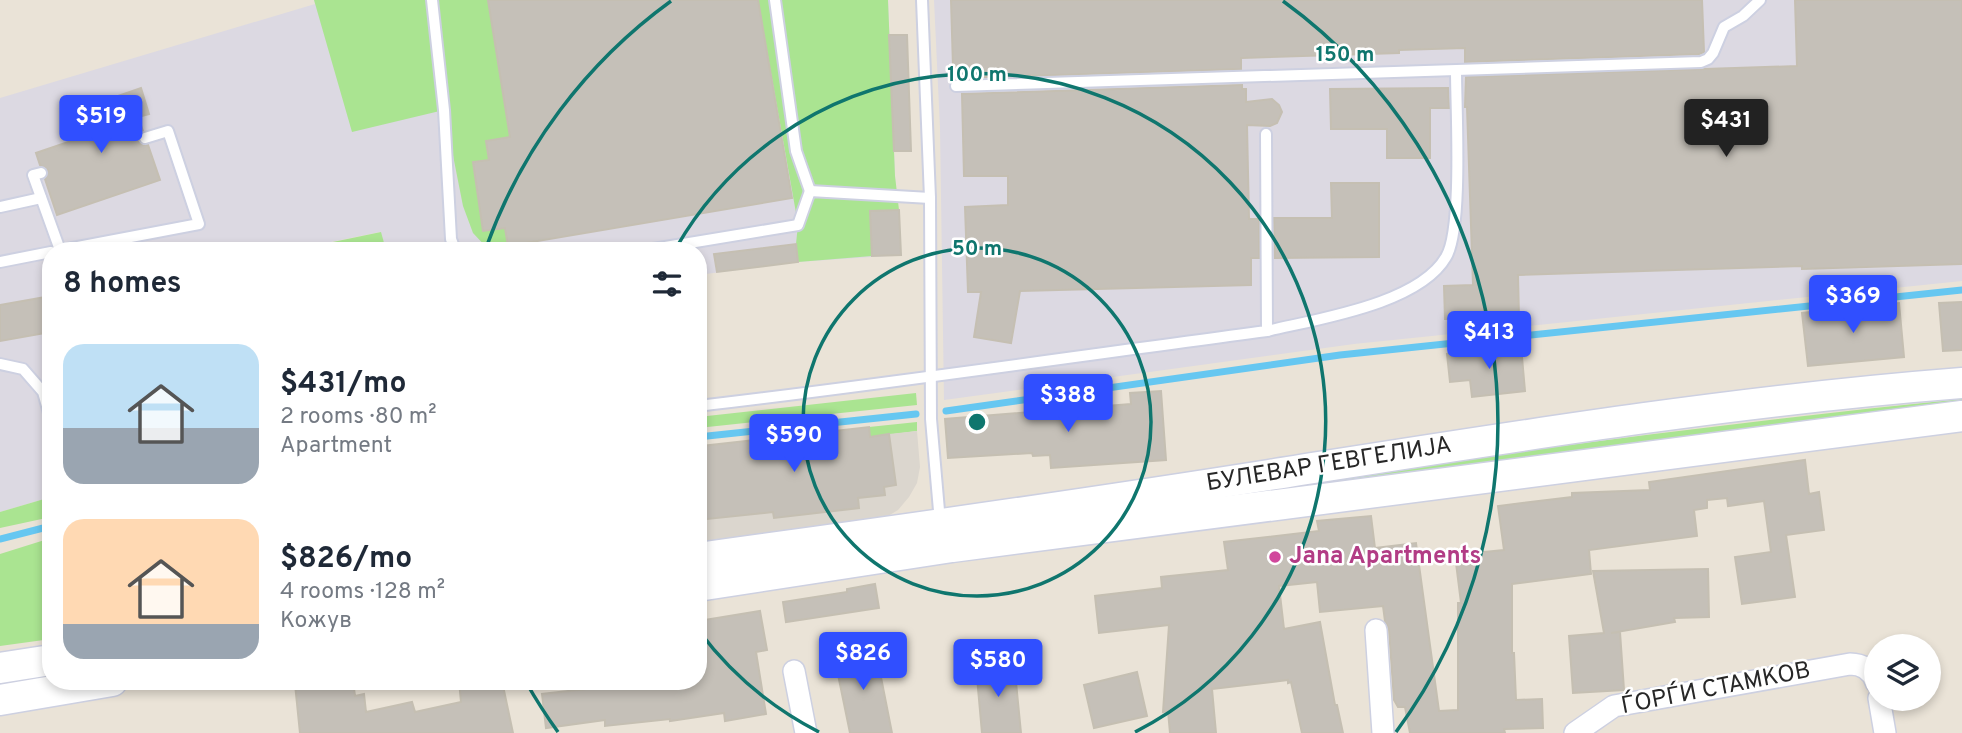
<!DOCTYPE html>
<meta charset="utf-8">
<style>
body{margin:0;font-family:Overpass,sans-serif;background:#f6f6f7;color:#1f2937;height:100vh;display:flex;flex-direction:column;font-size:26px;white-space:nowrap}
*{box-sizing:border-box;margin:0}
p{font-size:23px;color:#747a83}
.icon{flex:none;width:38px;height:38px;fill:none;stroke:currentColor;stroke-width:2;stroke-linecap:round;stroke-linejoin:round}
.map{position:relative;flex:1;overflow:hidden}
.drawer{position:absolute;left:42px;top:242px;width:665px;height:448px;display:flex;flex-direction:column;background:#fff;border-radius:28px;box-shadow:0 4px 10px #0003}
.drawer>*{flex:none}
.buttons{position:absolute;left:1864px;top:634px;display:grid;gap:14px}
.buttons a{display:grid;place-items:center;width:77px;height:77px;border-radius:50%;background:#fff;box-shadow:0 4px 10px #0003;font-size:35px}
.price{position:absolute;translate:-50% -60px;padding:0 16px;border-radius:7px;background:#304fff;color:#fff;font-size:23px;line-height:46px;filter:drop-shadow(0 2px 4px #0008)}
.price::after{content:'';position:absolute;left:50%;top:42px;width:21px;height:16px;margin-left:-10px;background:inherit;clip-path:polygon(0 0,100% 0,50% 100%)}
.price.current{background:#222;color:#fff}
ul{padding:0;list-style:none}
li{display:flex;align-items:center;gap:21px;height:175px;padding:0 21px}
li span{display:grid;place-items:center;flex:none;width:196px;height:140px;border-radius:21px;color:#555}
li>.icon{margin-inline-start:auto}
span .icon{width:84px;height:84px;fill:#fffc;stroke-width:1}
li b{font-size:30px}
h2{display:flex;justify-content:space-between;align-items:center;height:84px;padding:0 21px;font-size:30px}
.map>svg:first-child{display:block}
.industrial{fill:#dcd9e2}
.green{fill:#aae491}
.plaza{fill:#dbd6ce}
.lines{fill:none;stroke-linecap:round;stroke-linejoin:round}
.stream{stroke:#66c7f1;stroke-width:7}
.building{fill:#c5c0b8;stroke:#c5bfb2;stroke-width:2}
.lane-casing{stroke:#cdd0e1;stroke-width:14}
.street-casing{stroke:#cdd0e1;stroke-width:24}
.secondary-casing{stroke:#cdd0e1;stroke-width:33}
.lane{stroke:#fff;stroke-width:10}
.street{stroke:#fff;stroke-width:21}
.secondary{stroke:#fff;stroke-width:30}
.ring{fill:none;stroke:#0f766e;stroke-width:3.5}
.hotel-dot{fill:#d1479c;stroke:#fff;stroke-width:2.5}
.labels{text-anchor:middle;dominant-baseline:central;stroke-width:5;stroke-linejoin:round;paint-order:stroke}
.street-label{font-size:24px;fill:#272727;stroke:#fff}
.hotel-label{font-size:24px;font-weight:bold;fill:#b23c85;stroke:#fff;text-anchor:start}
.centre{fill:#0f766e;stroke:#fff;stroke-width:3.5}
.ring-label{font-size:21px;text-anchor:middle;font-weight:bold;fill:#0f766e;stroke:#fff;stroke-width:5;stroke-linejoin:round;paint-order:stroke}
</style>
<div class="map">
<svg width="1962" height="733" viewBox="0 0 1962 733">
<rect width="100%" height="100%" fill="#eae3d7"/>
<g class="industrial">
<path d="M314,0H888L895,176L901,255L798,262L698,275V250H386L380,232L291,250H51V497L0,512V98L315,4Z"/>
<path d="M934,0H1962V281L1354,344L944,400L940,128Z"/>
</g>
<g class="green">
<path d="M314,0H488L510,137L486,141L489,160L473,163L483,231L505,228L529,242L523,250H489L473,233L463,206L444,110L352,132Z"/>
<path d="M758,0H888L895,176L899,210L870,212L872,256L798,262L796,244L798,224Z"/>
<path d="M381,232L386,250H329L328,243Z"/>
<path d="M916,393L917,405L698,428V417Z"/>
<path d="M1962,399V406L1426,474L1003,524C1322,479 1641,431 1962,399Z"/>
<path d="M917,422V431L870,437L869,427Z"/>
<path d="M51,497V517L0,528V512Z"/>
<path d="M51,538V639L0,646V554Z"/>
</g>
<path class="plaza" d="M917,431L920,467L917,483L909,497L898,510L888,516L875,520L698,545V520L744,515L772,499L774,518L859,508L858,498L885,495L884,487L895,485L889,434Z"/>
<g class="lines">
<g class="stream">
<path d="M946,411L1340,355L1962,290"/>
<path d="M698,437L916,414"/>
<path d="M0,539L51,526"/>
</g>
</g>
<g class="building">
<path d="M488,0H758L792,198L508,246L505,228L483,231L473,162L489,160L486,141L510,137Z"/>
<path d="M951,0H1702L1704,52L1699,54L1465,62V48L1399,50V53L1241,58V69L962,78L961,67H953Z"/>
<path d="M1795,0H1962V264L1802,269V266L1518,275L1519,318L1445,319L1444,286L1473,285L1467,107H1465L1466,77L1797,66Z"/>
<path d="M889,35H907L911,151H894Z"/>
<path d="M1242,85V89H1246V102L1272,99L1279,105L1282,112L1277,123L1270,126L1247,125L1249,219H1259V258H1251V285L1020,291L1011,343L974,337L981,292H968L965,207L1008,205V176H964L962,94Z"/>
<path d="M141,88L149,114L138,117L143,131L139,133L137,140L140,144L148,145L160,180L57,215L45,179L48,170L40,165L36,153L86,136L77,110Z"/>
<path d="M1448,88L1449,108H1430V158H1387V129H1331L1330,89Z"/>
<path d="M1331,183H1379V257L1275,258L1274,218H1332Z"/>
<path d="M899,210L901,255L872,256L870,211Z"/>
<path d="M796,244L798,262L717,272L714,254Z"/>
<path d="M51,296V332L0,341V305Z"/>
<path d="M1962,302V350L1943,351L1939,303Z"/>
<path d="M1899,303L1904,357L1808,366L1802,313Z"/>
<path d="M1521,346L1525,391L1472,397L1470,380L1450,382L1447,354Z"/>
<path d="M1161,391L1166,460L1051,468L1050,455L1033,456L1032,453L948,458L945,419L1131,404L1130,393Z"/>
<path d="M869,427L870,437L889,434L896,485L884,487L885,495L858,498L859,508L774,518L773,512L698,520V465L704,464L702,446Z"/>
<path d="M1805,460L1809,494L1819,492L1824,530L1786,535L1795,597L1742,604L1735,557L1771,552L1764,501L1728,506L1727,498L1707,500V508L1694,510L1697,536L1589,550L1591,574L1512,584V653H1514L1516,700L1542,699L1543,728L1504,729L1505,733H1410L1405,707H1398L1394,700L1389,629L1385,621L1383,606L1320,612L1317,582L1279,586L1284,629L1320,622L1335,705H1337L1343,733H1302L1291,682L1288,683V680L1212,689L1216,733H1170L1168,711L1163,712L1169,625L1099,633L1095,596L1162,588L1161,577L1228,570L1224,542L1319,531L1317,521L1371,516L1375,548L1416,543L1439,711L1458,710V603H1461L1455,555L1504,550L1498,506L1572,497V493L1650,490L1649,482Z"/>
<path d="M1708,569L1709,617L1674,618L1675,622L1611,633L1620,632L1624,690L1573,693L1569,636L1604,633L1593,571Z"/>
<path d="M875,584L879,608L786,622L783,602L847,592V589Z"/>
<path d="M760,611L767,650L756,652L766,714L725,721L724,713L670,721V719L605,726V720L546,728L542,694L595,688L594,681H698V621Z"/>
<path d="M875,647L892,733H850L834,655Z"/>
<path d="M1014,662L1021,733H982L976,666Z"/>
<path d="M1137,672L1147,716L1094,728L1084,685Z"/>
<path d="M322,681H353L355,696L364,694L366,712L412,702L415,712L461,702L459,681H502L513,733H300L295,684Z"/>
</g>
<g class="lines">
<g class="lane-casing">
<g id="lane">
<path d="M432,0L444,110L451,239L455,250"/>
<path d="M775,0L796,151L810,191"/>
<path d="M922,0L930,198L931,419L940,522"/>
<path d="M956,86L1701,62L1708,59L1713,53L1724,27L1743,16L1760,0"/>
<path d="M41,173L33,175L60,250"/>
<path d="M0,207L41,198"/>
<path d="M62,250L199,224L168,131L145,138"/>
<path d="M647,250L798,225L810,191L930,198"/>
<path d="M0,262L51,252"/>
<path d="M1267,331C1317,319 1419,304 1446,257C1463,229 1456,109 1456,71"/>
<path d="M0,364L23,369L43,392L51,420"/>
<path d="M698,406C888,384 1077,356 1267,331L1266,134"/>
</g>
</g>
<g class="street-casing">
<g id="street">
<path d="M1376,630L1383,733"/>
<path d="M794,671L806,733"/>
<path d="M1879,698L1885,733"/>
<path d="M1575,733L1614,706L1850,664C1862,664 1872,670 1876,682"/>
</g>
</g>
<g class="secondary-casing">
<g id="secondary">
<path d="M698,558C889,532 1079,505 1269,475C1499,439 1730,401 1962,383"/>
<path d="M698,586L952,547L1962,416"/>
<path d="M0,668L51,660"/>
<path d="M0,700L112,681"/>
</g>
</g>
<use href="#lane" class="lane"/>
<use href="#street" class="street"/>
<use href="#secondary" class="secondary"/>
</g>
<g class="ring">
<circle cx="977" cy="422" r="174"/>
<path d="M819 732A348 348 0 0 1 699 631M676 248A348 348 0 1 1 1135 732"/>
<path d="M558 732A521 521 0 0 1 526 682M486 248A521 521 0 0 1 671 1M1283 1A521 521 0 0 1 1396 732"/>
</g>
<circle class="hotel-dot" cx="1275" cy="557" r="7"/>
<g class="labels">
<g class="street-label">
<text transform="translate(1329 465) rotate(-9)">БУЛЕВАР ГЕВГЕЛИЈА</text>
<text transform="translate(1716 689) rotate(-11)">ЃОРЃИ СТАМКОВ</text>
</g>
<g class="hotel-label">
<text x="1289" y="557">Jana Apartments</text>
</g>
</g>
<circle cx="977" cy="422" r="10" class="centre"/>
<g class="ring-label">
<text x="1345" y="61">150 m</text>
<text x="977" y="81">100 m</text>
<text x="977" y="255">50 m</text>
</g>
</svg>
<div class="buttons">
<a><svg class="icon" aria-label="layers" viewBox="0 0 24 24"><path d="M12 4l9 5-9 5-9-5zM3 14l9 5 9-5"/></svg></a>
</div>
<b class="price" style="left:101px;top:155px">$519</b>
<b class="price current" style="left:1726px;top:159px">$431</b>
<b class="price" style="left:1853px;top:335px">$369</b>
<b class="price" style="left:1489px;top:371px">$413</b>
<b class="price" style="left:1068px;top:434px">$388</b>
<b class="price" style="left:794px;top:474px">$590</b>
<b class="price" style="left:863px;top:692px">$826</b>
<b class="price" style="left:998px;top:699px">$580</b>
<section class="drawer">
<h2>8 homes<svg class="icon" aria-label="filters" viewBox="0 0 24 24"><path d="M4 7h16M4 17h16"/><circle cx="9" cy="7" r="2"/><circle cx="15" cy="17" r="2"/></svg></h2>
<ul>
<li><span style="background:linear-gradient(#bfe0f5 60%,#9aa5b1 0)"><svg class="icon" aria-label="home" viewBox="0 0 24 24"><path d="M3 11l9-7 9 7M6 9v11h12V9"/></svg></span><div><b>$431/mo</b><p>2 rooms · 80 m²</p><p>Apartment</p></div></li>
<li><span style="background:linear-gradient(#ffd9b3 75%,#9aa5b1 0)"><svg class="icon" aria-label="home" viewBox="0 0 24 24"><path d="M3 11l9-7 9 7M6 9v11h12V9"/></svg></span><div><b>$826/mo</b><p>4 rooms · 128 m²</p><p>Кожув</p></div></li>
</ul>
</section>
</div>
